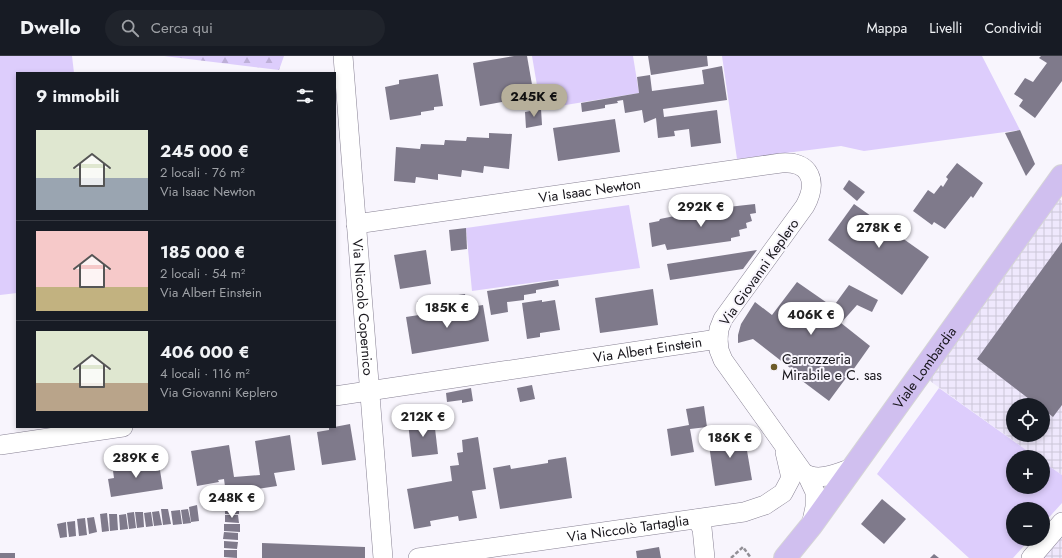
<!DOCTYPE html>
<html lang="it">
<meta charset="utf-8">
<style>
body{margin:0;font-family:Jost,sans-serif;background:#20242c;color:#f1f3f6;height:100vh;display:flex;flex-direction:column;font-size:15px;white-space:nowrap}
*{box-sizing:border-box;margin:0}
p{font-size:13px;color:#9ea1a6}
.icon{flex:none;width:22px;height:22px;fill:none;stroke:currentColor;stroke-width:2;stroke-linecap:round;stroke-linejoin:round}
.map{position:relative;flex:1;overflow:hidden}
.details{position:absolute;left:16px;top:16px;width:320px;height:356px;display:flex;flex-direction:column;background:#171b24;border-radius:0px;box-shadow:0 2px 6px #0003}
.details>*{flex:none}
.controls{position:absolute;left:1006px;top:342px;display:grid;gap:8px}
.controls a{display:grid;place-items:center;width:44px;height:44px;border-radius:50%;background:#171b24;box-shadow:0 2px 6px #0003;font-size:20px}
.price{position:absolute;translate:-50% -34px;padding:0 9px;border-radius:14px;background:#fff;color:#222;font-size:13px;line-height:26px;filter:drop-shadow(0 1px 2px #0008)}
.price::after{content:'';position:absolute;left:50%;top:24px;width:12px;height:9px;margin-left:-6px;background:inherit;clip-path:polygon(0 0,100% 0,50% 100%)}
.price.active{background:#b6af9a;color:#111}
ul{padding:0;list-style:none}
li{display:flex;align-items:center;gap:12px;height:100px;padding:0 20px}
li+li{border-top:1px solid #363941}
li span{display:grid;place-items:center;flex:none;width:112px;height:80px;border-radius:0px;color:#555}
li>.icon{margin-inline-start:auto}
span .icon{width:48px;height:48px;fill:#fffc;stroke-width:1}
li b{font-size:17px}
h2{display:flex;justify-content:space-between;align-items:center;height:48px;padding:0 20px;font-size:17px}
header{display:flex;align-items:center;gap:24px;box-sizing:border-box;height:56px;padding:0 20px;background:#171b24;border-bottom:1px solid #363941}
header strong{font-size:19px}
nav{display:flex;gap:22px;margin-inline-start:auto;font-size:14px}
.search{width:280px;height:36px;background:#20242c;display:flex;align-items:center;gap:10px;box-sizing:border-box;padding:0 14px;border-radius:22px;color:#9ea1a6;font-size:15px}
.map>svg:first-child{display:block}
.industrial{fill:url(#industrial-grid);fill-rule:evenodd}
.green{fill:#ddcdfc}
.forest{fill:url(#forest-firs)}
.building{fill:#7f7a8b}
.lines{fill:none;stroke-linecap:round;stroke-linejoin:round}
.minor-casing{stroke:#878193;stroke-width:20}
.major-casing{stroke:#d5d5d6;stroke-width:24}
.path{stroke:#928f96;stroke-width:2.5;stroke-dasharray:4 2;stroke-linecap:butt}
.minor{stroke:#fff;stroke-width:19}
.major{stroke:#d0bfef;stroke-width:22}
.poi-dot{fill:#6d5b29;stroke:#f8f5fd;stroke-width:1.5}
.labels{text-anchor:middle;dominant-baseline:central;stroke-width:4;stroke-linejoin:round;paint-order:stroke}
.street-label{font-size:14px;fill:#17151b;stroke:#f8f5fd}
.poi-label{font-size:14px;fill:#17151b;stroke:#f8f5fd;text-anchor:start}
</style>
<header>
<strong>Dwello</strong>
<div class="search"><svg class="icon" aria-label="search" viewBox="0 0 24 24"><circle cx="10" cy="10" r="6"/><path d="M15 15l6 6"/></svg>Cerca qui</div>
<nav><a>Mappa</a><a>Livelli</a><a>Condividi</a></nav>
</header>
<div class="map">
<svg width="1062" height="502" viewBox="0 0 1062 502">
<defs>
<pattern id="industrial-grid" width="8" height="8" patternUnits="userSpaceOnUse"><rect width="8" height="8" fill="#efe8fd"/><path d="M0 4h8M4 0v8" fill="none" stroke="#ccc6d8"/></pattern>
<pattern id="forest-firs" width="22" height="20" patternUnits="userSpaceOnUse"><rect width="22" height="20" fill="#ddcdfc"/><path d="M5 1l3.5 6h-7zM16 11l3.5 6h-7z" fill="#bdafd7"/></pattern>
</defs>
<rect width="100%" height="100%" fill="#f8f5fd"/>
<g class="industrial">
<path d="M1053,138L1062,145V419L1043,406V401H1036L923,320ZM1013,349H1043V379H1013Z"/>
<path d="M1062,471V502H1036Z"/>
</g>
<g class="green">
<path d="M0,0H72L74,17H17V237L0,239Z"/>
<path d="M532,0H633L639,37L541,53Z"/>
<path d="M722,0H982L1020,74L864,95L841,90L737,103Z"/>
<path d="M629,149L640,212L472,235L466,172Z"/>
<path d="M939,332L1036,401H1013V431H1043V406L1062,419V447L1043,468V453H1013V483H1030L1013,502H969L877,418Z"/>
</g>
<path class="forest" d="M164,0H284L279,14Z"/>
<g class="building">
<path d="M514,0H527L534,40L480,50L473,7Z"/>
<path d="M648,0H707L708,10L651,19Z"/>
<path d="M1041,0H1062V25L1035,62L1019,50L1023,44L1014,38L1025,22L1033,26L1047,7L1039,2Z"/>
<path d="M722,10L727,44L663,53L664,61L717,54L721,87L691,91L689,73L674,75L675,80L658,82L656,62L644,67L642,54L625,57L623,44L617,45L618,47L605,49V52L582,56L581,47L639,37L637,21L650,19L652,35L704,28L702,14Z"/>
<path d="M438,18L443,50L434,51V54L421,56V59L390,64L385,31L399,28V24Z"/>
<path d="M541,53L542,69L526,72L525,56Z"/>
<path d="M615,63L620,96L558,105L553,72Z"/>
<path d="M1020,74L1035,108L1026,120L1005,77Z"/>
<path d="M489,77L512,78L509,113L484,110L483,117L462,114L461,121L438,118V124L416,121L415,127L394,125L396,91L420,93L421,88L444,89L445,84L466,85L467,81L489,82Z"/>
<path d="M957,107L983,127L973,142L971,140L945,173L934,166L932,169L913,155L928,134L934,138L941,129L943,131L948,123L946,121Z"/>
<path d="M849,124L865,136L857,145L843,133Z"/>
<path d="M755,148L756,157L750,158L752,165L746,167L747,172L739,174L740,180L731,182V185L667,194L665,188L652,191L649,167L659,165L660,163L699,155L701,163L712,162V158H719V152Z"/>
<path d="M854,148L929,201L902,239L828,184Z"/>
<path d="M466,172L467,193L451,195L449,174Z"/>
<path d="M1062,186V349L1053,361L1043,353V349H1037L977,303Z"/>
<path d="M426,194L431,228L400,233L394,199Z"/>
<path d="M757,194L743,213L670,224L667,208Z"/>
<path d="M558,224L559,230L536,234V237L524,239V244L507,246L508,256L491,259L487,235Z"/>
<path d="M797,226L833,251L849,229L878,244L872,256L857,249L841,267L870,290L853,314L851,312L844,321L846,322L829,345L797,321L798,318L753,283L738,287V279L741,268L755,246L772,259Z"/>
<path d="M653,233L658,269L600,277L595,242Z"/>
<path d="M465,238L467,248L443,252V250L419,253L417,245Z"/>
<path d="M542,244V246L555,244L560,274L540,277V281L527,283L522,247Z"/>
<path d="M483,249L489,285L412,298L406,261Z"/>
<path d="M532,329L535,343L520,346L517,332Z"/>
<path d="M471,332L473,345L462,347V344L447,346L446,337Z"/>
<path d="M704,350L707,371L690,373L694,396L671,400L667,373L689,369L686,353Z"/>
<path d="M434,364L438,398L412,401L408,367Z"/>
<path d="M350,368L356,404L322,409L317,376L329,374V372Z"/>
<path d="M744,377L752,424L715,430L708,382Z"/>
<path d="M290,379L295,414L274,417L277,430L226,438L224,423L218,424L219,426L197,430L191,395L229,389L234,421L260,419L255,385Z"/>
<path d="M478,381L486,433L472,435L477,462L459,465L458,460L430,465L431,470L414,473L407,433L452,425L450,410L459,409L457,397L463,396L462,384Z"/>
<path d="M146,400L148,412L159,408L163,433L111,441L108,423L114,422L113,415L134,412L132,402Z"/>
<path d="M566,401L572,442L500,453L493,412L510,409L511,413L548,407V404Z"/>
<path d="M226,441L239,442V449H225Z"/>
<path d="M882,443L906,463L884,488L861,468Z"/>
<path d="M197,449L199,465L191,466L189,451Z"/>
<path d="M225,450L239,451V458H225Z"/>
<path d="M161,453H168L171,468L163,469Z"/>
<path d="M188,453L191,467L183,468L181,454Z"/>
<path d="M180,454L182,468L173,469L171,455Z"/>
<path d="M159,455L162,469L154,470L152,456Z"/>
<path d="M134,456L136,472L129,473L127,457Z"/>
<path d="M135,456H143L144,471L137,472Z"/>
<path d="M151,456L153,470L146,471L144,457Z"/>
<path d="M107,457L109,475L102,476L100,458Z"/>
<path d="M109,458H117L118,474L110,475Z"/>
<path d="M126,458L128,473L120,474L119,459Z"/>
<path d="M225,459H238L239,467L225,466Z"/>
<path d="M94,461L97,476L89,478L87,462Z"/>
<path d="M85,462L87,479L79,480L77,463Z"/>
<path d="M75,465L76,480L69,481L67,466Z"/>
<path d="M66,466L67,481L60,482L57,468Z"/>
<path d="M224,468H240V476L224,475Z"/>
<path d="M224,476L238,477V484L223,483Z"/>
<path d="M224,485L238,486L237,493L224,492Z"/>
<path d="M262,487L365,491V502H262Z"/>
<path d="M659,491L661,502H637L636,495Z"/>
<path d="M224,494H237V502L224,501Z"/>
<rect x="0" y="497" width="15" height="5"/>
<path d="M934,498L939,502H930Z"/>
</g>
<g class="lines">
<g class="minor-casing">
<g id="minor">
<path id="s1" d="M343,0L383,502"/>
<path id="s2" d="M356,168L781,107C811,105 818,126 805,150L723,263L719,273L718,283"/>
<path id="s3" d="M335,340L718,283L719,294L723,304L803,416C816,427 838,417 852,412"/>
<path d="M0,389L123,371"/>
<path d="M807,419L815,436V451L811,470"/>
<path d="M696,463L702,472L705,502"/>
<path id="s4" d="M418,502L744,456L765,449L783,437L791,422L785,396"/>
<path d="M1031,502L1062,466"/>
</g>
</g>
<g class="major-casing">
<g id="major">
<path id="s5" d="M785,502L811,470L1062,120"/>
</g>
</g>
<path class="path" d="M731,502L743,491L751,502"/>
<use href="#minor" class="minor"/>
<use href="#major" class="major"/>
</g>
<circle class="poi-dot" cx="774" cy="311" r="4"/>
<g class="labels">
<g class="street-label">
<text stroke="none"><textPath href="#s2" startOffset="236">Via Isaac Newton</textPath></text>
<text transform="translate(759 216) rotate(-55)">Via Giovanni Keplero</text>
<text stroke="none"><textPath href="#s1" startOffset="252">Via Niccolò Copernico</textPath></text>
<text stroke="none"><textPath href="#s3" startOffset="316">Via Albert Einstein</textPath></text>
<text stroke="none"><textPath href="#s5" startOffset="236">Viale Lombardia</textPath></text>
<text stroke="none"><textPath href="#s4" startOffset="212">Via Niccolò Tartaglia</textPath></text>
</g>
<g class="poi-label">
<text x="782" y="303">Carrozzeria<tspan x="782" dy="16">Mirabile e C. sas</tspan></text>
</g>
</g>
</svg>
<div class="controls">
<a><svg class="icon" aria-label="locate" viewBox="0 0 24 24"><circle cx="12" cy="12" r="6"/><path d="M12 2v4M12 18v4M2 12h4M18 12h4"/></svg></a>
<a>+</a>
<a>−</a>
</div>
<b class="price active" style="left:534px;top:62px">245K €</b>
<b class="price" style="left:701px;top:172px">292K €</b>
<b class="price" style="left:879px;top:193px">278K €</b>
<b class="price" style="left:447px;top:273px">185K €</b>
<b class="price" style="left:811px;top:280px">406K €</b>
<b class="price" style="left:423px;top:382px">212K €</b>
<b class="price" style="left:730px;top:403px">186K €</b>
<b class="price" style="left:136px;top:423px">289K €</b>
<b class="price" style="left:232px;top:463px">248K €</b>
<section class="details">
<h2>9 immobili<svg class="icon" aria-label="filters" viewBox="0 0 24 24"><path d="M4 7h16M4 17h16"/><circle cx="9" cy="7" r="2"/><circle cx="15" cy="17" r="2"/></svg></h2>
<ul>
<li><span style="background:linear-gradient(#dfe7d0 60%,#9aa5b1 0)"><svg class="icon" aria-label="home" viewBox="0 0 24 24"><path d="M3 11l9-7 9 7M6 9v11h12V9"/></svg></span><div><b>245 000 €</b><p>2 locali · 76 m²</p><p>Via Isaac Newton</p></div></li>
<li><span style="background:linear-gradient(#f6c9c9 70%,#c2b280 0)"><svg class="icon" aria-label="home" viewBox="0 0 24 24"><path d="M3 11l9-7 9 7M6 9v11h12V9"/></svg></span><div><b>185 000 €</b><p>2 locali · 54 m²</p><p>Via Albert Einstein</p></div></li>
<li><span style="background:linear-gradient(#dfe7d0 65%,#b9a48a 0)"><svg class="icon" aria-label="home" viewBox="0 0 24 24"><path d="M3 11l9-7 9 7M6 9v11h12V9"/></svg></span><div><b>406 000 €</b><p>4 locali · 116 m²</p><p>Via Giovanni Keplero</p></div></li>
</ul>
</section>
</div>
